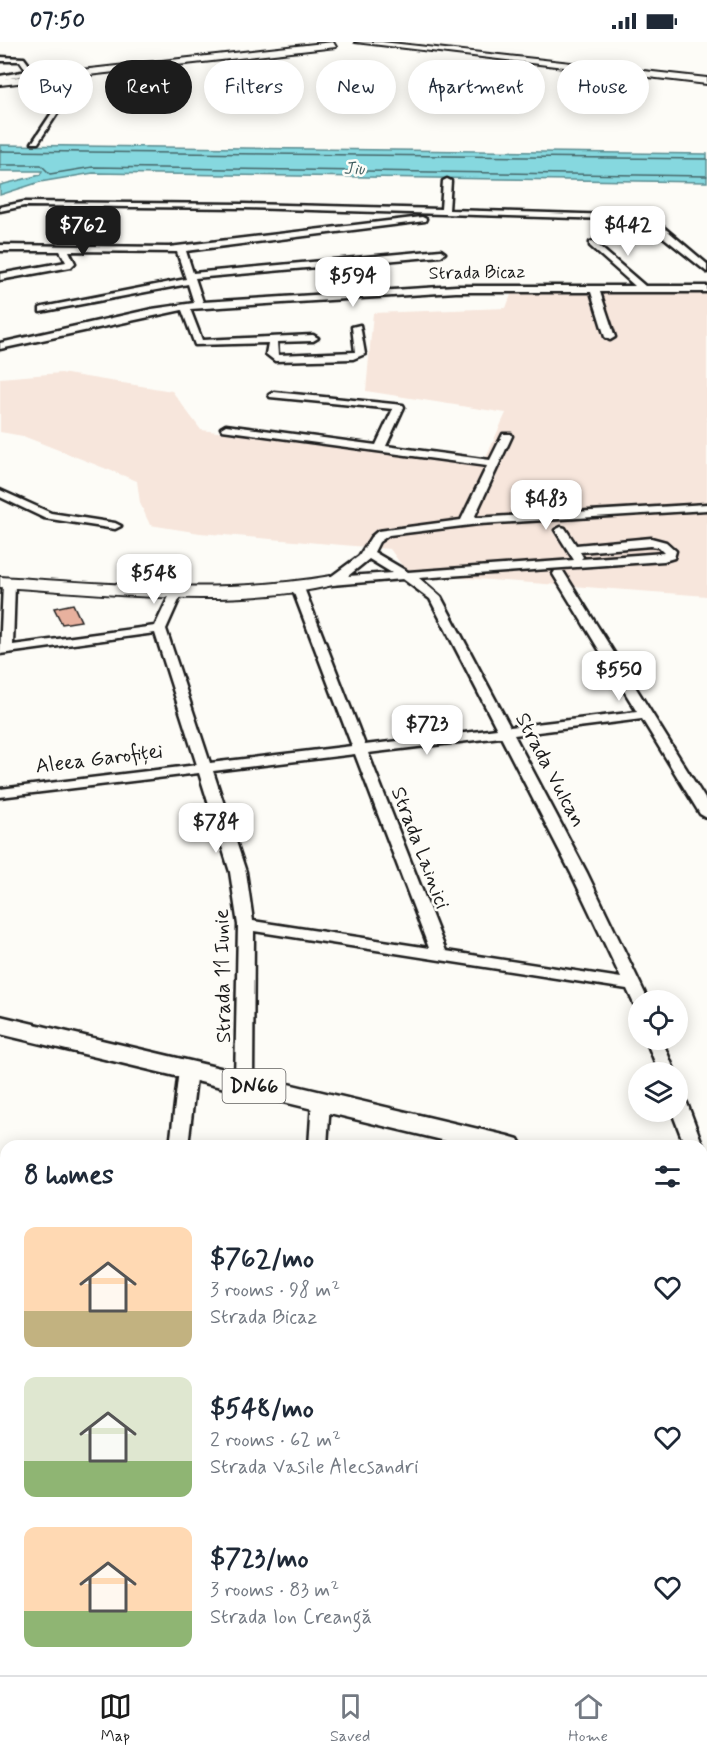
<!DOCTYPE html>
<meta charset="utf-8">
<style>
body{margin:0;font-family:Mynerve,sans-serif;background:#f2f2f3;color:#1f2937;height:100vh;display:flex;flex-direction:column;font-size:22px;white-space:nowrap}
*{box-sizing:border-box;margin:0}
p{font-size:20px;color:#747a83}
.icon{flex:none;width:33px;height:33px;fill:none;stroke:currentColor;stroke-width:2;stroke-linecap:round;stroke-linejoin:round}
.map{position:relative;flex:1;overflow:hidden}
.drawer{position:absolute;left:0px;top:1098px;width:708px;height:536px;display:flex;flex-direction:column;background:#fff;border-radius:18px 18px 0 0;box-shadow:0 3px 15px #0003}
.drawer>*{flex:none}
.hud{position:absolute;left:18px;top:18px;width:672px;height:54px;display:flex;gap:12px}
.controls{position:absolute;left:628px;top:948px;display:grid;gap:12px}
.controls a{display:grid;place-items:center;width:60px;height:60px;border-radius:50%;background:#fff;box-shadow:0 3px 15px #0003;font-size:30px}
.price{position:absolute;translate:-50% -51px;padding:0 14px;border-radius:12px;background:#fff;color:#222;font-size:20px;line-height:39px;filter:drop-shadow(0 2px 3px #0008)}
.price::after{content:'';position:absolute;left:50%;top:36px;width:18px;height:14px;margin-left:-9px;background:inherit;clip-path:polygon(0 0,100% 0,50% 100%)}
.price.selected{background:#1c1c1c;color:#fff}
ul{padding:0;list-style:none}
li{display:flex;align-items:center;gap:18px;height:150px;padding:0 24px}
li span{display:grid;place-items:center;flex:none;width:168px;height:120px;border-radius:12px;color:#555}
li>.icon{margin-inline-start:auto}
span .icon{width:72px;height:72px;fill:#fffc;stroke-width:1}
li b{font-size:26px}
h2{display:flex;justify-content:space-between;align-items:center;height:72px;padding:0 24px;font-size:26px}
.chip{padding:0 21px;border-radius:27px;background:#fff;box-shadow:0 3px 15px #0003;font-size:21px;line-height:54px}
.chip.selected{background:#1c1c1c;color:#fff}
.status{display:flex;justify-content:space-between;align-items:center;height:42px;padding:0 30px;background:#fff;direction:ltr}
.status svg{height:16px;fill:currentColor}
.dock{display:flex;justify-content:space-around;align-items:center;height:84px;border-top:2px solid #e0e1e3;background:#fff;font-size:16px;color:#747a83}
.dock a{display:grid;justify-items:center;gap:3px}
.dock .selected{color:#1c1c1c}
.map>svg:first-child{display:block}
.built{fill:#f7e6dc}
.water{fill:#86d8df;stroke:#5c8d91;stroke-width:1.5}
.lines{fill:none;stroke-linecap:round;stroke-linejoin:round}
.shore{stroke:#46676a;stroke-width:1.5}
.building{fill:#e8b19e;stroke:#1c1c1c;stroke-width:1.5}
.street-casing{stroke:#1c1c1c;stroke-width:5}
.secondary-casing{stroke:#1c1c1c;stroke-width:4}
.primary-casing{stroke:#1c1c1c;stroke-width:5}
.street{fill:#fdfcf7;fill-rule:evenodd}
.secondary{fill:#fdfcf7;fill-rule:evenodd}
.primary{fill:#fdfcf7;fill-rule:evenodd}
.labels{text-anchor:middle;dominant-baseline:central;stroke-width:5;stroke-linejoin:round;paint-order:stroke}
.far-water-label{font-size:18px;font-style:italic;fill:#415e60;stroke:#fdfcf7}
.far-street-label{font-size:18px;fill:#1c1c1c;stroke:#fdfcf7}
.shield{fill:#fdfcf7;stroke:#605f5e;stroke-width:1.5}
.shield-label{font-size:20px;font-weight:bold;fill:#1c1c1c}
.street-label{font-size:21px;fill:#1c1c1c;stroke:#fdfcf7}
</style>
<div class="status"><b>07:50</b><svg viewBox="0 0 49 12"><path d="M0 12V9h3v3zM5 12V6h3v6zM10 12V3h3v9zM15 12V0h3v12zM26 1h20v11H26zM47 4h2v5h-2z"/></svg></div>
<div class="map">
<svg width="707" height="1633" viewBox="0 0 707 1633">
<rect width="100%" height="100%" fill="#fdfcf7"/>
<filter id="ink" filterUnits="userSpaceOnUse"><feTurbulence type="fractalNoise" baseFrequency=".0167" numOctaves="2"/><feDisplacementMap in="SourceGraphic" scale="12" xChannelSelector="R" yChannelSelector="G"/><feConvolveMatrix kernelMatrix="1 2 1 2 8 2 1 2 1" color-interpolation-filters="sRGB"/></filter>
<g filter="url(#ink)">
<path class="built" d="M707,249V554L408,532L390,507L200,491L150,483L140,461L137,439L23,394L0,390V336L61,331L172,349L201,388L483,422L506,371L366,349L373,271L506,266L512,250Z"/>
<path class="water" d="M0,103L707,112V140L93,131L40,140L0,153V143L40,133L42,129H0Z"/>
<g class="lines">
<g class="shore">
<path d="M0,109L707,117"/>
<path d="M0,123H41L50,132L93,125L707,134"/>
</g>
</g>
<path class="building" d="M73,562L81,579L62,582L54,566Z"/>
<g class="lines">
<g class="street-casing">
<g id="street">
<path d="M0,15L24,16L33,28L57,34L54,36L31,32L0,38V34L27,29L20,19H0Z"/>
<path d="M79,30L84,31L38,101H32Z"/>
<path d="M447,137L451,139L449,168L647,174L655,178L707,222V230L642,178L244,166L24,164L0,169V165L24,160L244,162L441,167L443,139Z"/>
<path d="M422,175L426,177L425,179L186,209L193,231L441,208L445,211L441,214L195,236L203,260L456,244H635L590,204V200L593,199L645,244H707V250H600L615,295L610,298L605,295L591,250H456L190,267L202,298L313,293L318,296L313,299L277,300L278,313L355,310L352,285L360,283L365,312L353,317L275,319L266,312L268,301L195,303L182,268L0,307V301L152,267L194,261L188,242L40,270V266L43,265L186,237L177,210L69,209L75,221L71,225L0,238V232L66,220L60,209H0V203L169,205Z"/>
<path d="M274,350L403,363L404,365L386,404L490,418L503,392H511L512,394L474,476L707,462V468L479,482L389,493L379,500L374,510L408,530L574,518L555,488L561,485L565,486L576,503L651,496L666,500L676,509L674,516L664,519L419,536L441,555L510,685L637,670L553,532L555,529H563L707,760V776L700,772L642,677L514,693L587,831L648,958H639V963L634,962L627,947L254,889L253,1042L250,1046H238L235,1042L238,883L230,830L199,731L0,755V747L197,723L155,591L0,612L3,542L9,538L15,542L13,603L155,584L172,548H180L182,551L166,587L210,721L352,704L292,546L298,542L304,546L365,703L497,687L430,557L403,537L331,543L325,539L359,514L371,495L378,489L461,478L487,424L222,388L221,386L226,383L376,403L393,367L270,355L269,353ZM651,504L658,505L664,511L581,517L583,515L580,510ZM369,517L392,531L348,534ZM501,695L571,831L621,936L446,909L368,711ZM355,712L429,906L253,879L246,830L213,729Z"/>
<path d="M0,448L51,471L115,481L121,484L115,487L44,476L0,455Z"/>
<path d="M646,998H662L675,1030H659Z"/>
<path d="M188,1022L194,1024L197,1028L188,1104H170L179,1028L182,1024Z"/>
<path d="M321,1054L327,1056L330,1060L327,1104H309L312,1060L315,1056Z"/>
<path d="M678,1055L684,1057L687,1061L703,1104L702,1106L685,1104L672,1070H678Z"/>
<rect x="114" y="1628" width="24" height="5"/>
<rect x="268" y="1628" width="24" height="5"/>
</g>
</g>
<g class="secondary-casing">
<g id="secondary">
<path d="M333,0L336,5L0,43V37Z"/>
<path d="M355,0H382L707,36V42Z"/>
<path d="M331,534L337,536L339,539L337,542C234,568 105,551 0,545V535C111,542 221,553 331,534Z"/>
</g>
</g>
<g class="primary-casing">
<g id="primary">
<path d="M0,974L508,1094L518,1097L522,1104H467L0,992Z"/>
<path d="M702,1140L707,1141V1163L702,1162Z"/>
</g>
</g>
<use href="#street" class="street"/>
<use href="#secondary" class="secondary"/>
<use href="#primary" class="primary"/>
</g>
</g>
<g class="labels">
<g class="far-water-label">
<text transform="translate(354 127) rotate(1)">Jiu</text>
</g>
<g class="far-street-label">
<text transform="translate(477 231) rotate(-1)">Strada Bicaz</text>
</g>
<rect class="shield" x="222.5" y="1027" width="63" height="34" rx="4.5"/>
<g class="shield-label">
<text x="254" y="1044">DN66</text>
</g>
<g class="street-label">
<text transform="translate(99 717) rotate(-7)">Aleea Garofiței</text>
<text transform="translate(550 728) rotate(62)">Strada Vulcan</text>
<text transform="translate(420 806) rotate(69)">Strada Lainici</text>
<text transform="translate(223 934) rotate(-91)">Strada 11 Iunie</text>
</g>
</g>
</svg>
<div class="controls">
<a><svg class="icon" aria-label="locate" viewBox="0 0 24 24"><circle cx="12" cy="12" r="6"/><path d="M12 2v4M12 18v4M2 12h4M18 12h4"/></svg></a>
<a><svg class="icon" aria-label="layers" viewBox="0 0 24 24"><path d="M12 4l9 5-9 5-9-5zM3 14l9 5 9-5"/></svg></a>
</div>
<b class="price selected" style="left:83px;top:215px">$762</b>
<b class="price" style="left:628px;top:215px">$442</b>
<b class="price" style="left:353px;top:266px">$594</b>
<b class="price" style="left:546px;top:489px">$483</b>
<b class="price" style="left:154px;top:563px">$548</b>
<b class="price" style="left:619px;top:660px">$550</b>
<b class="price" style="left:427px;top:714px">$723</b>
<b class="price" style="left:216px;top:812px">$784</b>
<div class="hud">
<a class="chip">Buy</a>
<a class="chip selected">Rent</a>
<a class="chip">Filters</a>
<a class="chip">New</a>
<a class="chip">Apartment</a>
<a class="chip">House</a>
</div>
<section class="drawer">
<h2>8 homes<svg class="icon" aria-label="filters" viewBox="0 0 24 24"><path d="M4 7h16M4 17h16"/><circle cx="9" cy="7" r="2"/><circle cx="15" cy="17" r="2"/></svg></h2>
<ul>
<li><span style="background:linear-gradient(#ffd9b3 70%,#c2b280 0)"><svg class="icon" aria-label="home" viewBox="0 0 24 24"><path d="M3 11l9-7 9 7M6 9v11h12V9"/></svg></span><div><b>$762/mo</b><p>3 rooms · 98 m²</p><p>Strada Bicaz</p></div><svg class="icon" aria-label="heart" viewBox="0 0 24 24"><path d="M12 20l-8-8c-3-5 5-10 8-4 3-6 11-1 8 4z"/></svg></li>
<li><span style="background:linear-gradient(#dfe7d0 70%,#8fb573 0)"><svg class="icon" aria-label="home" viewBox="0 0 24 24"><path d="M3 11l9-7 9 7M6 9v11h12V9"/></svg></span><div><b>$548/mo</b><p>2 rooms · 62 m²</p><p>Strada Vasile Alecsandri</p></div><svg class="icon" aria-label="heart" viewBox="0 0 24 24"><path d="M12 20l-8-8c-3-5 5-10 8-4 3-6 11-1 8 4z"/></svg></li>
<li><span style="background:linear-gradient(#ffd9b3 70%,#8fb573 0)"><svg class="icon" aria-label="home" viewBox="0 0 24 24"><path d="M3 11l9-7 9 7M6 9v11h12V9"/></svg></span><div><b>$723/mo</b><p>3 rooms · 83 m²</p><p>Strada Ion Creangă</p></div><svg class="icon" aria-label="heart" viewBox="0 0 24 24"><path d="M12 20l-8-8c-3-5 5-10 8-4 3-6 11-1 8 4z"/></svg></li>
</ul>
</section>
</div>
<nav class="dock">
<a class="selected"><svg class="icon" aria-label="map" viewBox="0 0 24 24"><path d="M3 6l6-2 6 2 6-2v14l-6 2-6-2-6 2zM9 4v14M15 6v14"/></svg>Map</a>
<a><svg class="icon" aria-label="saved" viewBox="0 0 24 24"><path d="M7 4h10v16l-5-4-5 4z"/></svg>Saved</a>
<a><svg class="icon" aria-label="home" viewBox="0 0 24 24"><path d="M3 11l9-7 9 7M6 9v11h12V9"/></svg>Home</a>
</nav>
